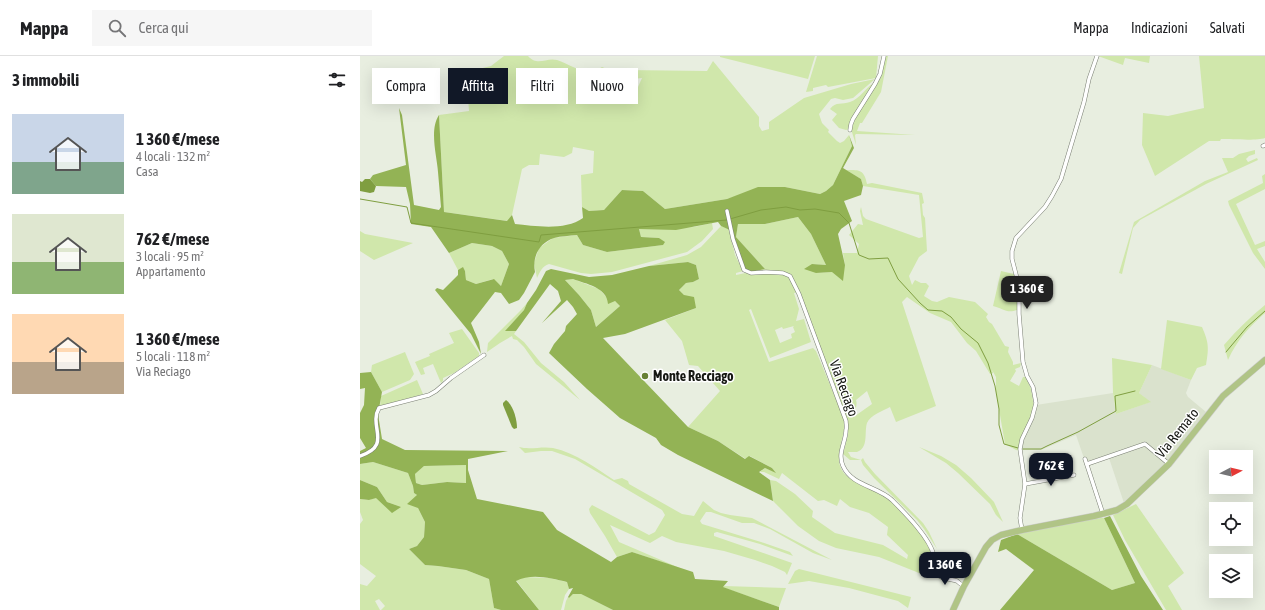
<!DOCTYPE html>
<html lang="it">
<meta charset="utf-8">
<style>
body{margin:0;font-family:"Asap Condensed",sans-serif;background:#f6f6f6;color:#202124;height:100vh;display:flex;flex-direction:column;font-size:15px;white-space:nowrap}
*{box-sizing:border-box;margin:0}
p{font-size:13px;color:#757577}
.icon{flex:none;width:22px;height:22px;fill:none;stroke:currentColor;stroke-width:2;stroke-linecap:round;stroke-linejoin:round}
.map{position:relative;flex:1;overflow:hidden}
.drawer{display:flex;flex-direction:column;background:#fff;width:360px}
.drawer>*{flex:none}
.top-card{position:absolute;left:12px;top:12px;width:380px;height:36px;display:flex;gap:8px}
.needle{width:26px;rotate:83deg}
.buttons{position:absolute;left:849px;top:394px;display:grid;gap:8px}
.buttons a{display:grid;place-items:center;width:44px;height:44px;border-radius:0px;background:#fff;box-shadow:0 4px 16px #0002;font-size:20px}
.price{position:absolute;translate:-50% -34px;padding:0 9px;border-radius:8px;background:#111827;color:#fff;font-size:13px;line-height:26px;filter:drop-shadow(0 1px 2px #0008)}
.price::after{content:'';position:absolute;left:50%;top:24px;width:12px;height:9px;margin-left:-6px;background:inherit;clip-path:polygon(0 0,100% 0,50% 100%)}
.price.active{background:#222;color:#fff}
ul{padding:0;list-style:none}
li{display:flex;align-items:center;gap:12px;height:100px;padding:0 12px}
li span{display:grid;place-items:center;flex:none;width:112px;height:80px;border-radius:0px;color:#555}
li>.icon{margin-inline-start:auto}
span .icon{width:48px;height:48px;fill:#fffc;stroke-width:1}
li b{font-size:17px}
h2{display:flex;justify-content:space-between;align-items:center;height:48px;padding:0 12px;font-size:17px}
.tag{padding:0 14px;border-radius:0px;background:#fff;box-shadow:0 4px 16px #0002;font-size:14px;line-height:36px}
.tag.active{background:#111827;color:#fff}
header{display:flex;align-items:center;gap:24px;box-sizing:border-box;height:56px;padding:0 20px;background:#fff;border-bottom:1px solid #e0e0e0}
header strong{font-size:19px}
nav{display:flex;gap:22px;margin-inline-start:auto;font-size:14px}
.search{width:280px;height:36px;background:#f6f6f6;display:flex;align-items:center;gap:10px;box-sizing:border-box;padding:0 14px;border-radius:0px;color:#757577;font-size:15px}
main{display:flex;flex:1;min-height:0}
.map>svg:first-child{display:block}
.built{fill:#dae2cd}
.green{fill:#d0e7ab;fill-rule:evenodd}
.forest{fill:#93b355;fill-rule:evenodd}
.water{fill:#7f9e40}
.lines{fill:none;stroke-linecap:round;stroke-linejoin:round}
.stream{stroke:#7f9e40;stroke-width:1}
.minor-casing{stroke:#7a7f73;stroke-width:4.5}
.primary-casing{stroke:#cccccb;stroke-width:7}
.minor{stroke:#fff;stroke-width:3.5}
.primary{stroke:#b0c486;stroke-width:6}
.poi-dot{fill:#678134;stroke:#fff;stroke-width:1.5}
.labels{text-anchor:middle;dominant-baseline:central;stroke-width:3;stroke-linejoin:round;paint-order:stroke}
.poi-label{font-size:14px;font-weight:bold;fill:#161813;stroke:#fff;text-anchor:start}
.street-label{font-size:14px;fill:#161813;stroke:#fff}
</style>
<header>
<strong>Mappa</strong>
<div class="search"><svg class="icon" aria-label="search" viewBox="0 0 24 24"><circle cx="10" cy="10" r="6"/><path d="M15 15l6 6"/></svg>Cerca qui</div>
<nav><a>Mappa</a><a>Indicazioni</a><a>Salvati</a></nav>
</header>
<main>
<section class="drawer">
<h2>3 immobili<svg class="icon" aria-label="filters" viewBox="0 0 24 24"><path d="M4 7h16M4 17h16"/><circle cx="9" cy="7" r="2"/><circle cx="15" cy="17" r="2"/></svg></h2>
<ul>
<li><span style="background:linear-gradient(#c9d6e8 60%,#7fa58c 0)"><svg class="icon" aria-label="home" viewBox="0 0 24 24"><path d="M3 11l9-7 9 7M6 9v11h12V9"/></svg></span><div><b>1 360 €/mese</b><p>4 locali · 132 m²</p><p>Casa</p></div></li>
<li><span style="background:linear-gradient(#dfe7d0 60%,#8fb573 0)"><svg class="icon" aria-label="home" viewBox="0 0 24 24"><path d="M3 11l9-7 9 7M6 9v11h12V9"/></svg></span><div><b>762 €/mese</b><p>3 locali · 95 m²</p><p>Appartamento</p></div></li>
<li><span style="background:linear-gradient(#ffd9b3 60%,#b9a48a 0)"><svg class="icon" aria-label="home" viewBox="0 0 24 24"><path d="M3 11l9-7 9 7M6 9v11h12V9"/></svg></span><div><b>1 360 €/mese</b><p>5 locali · 118 m²</p><p>Via Reciago</p></div></li>
</ul>
</section>
<div class="map">
<svg width="905" height="554" viewBox="0 0 905 554">
<rect width="100%" height="100%" fill="#e8eee0"/>
<path class="built" d="M792,309L831,324L826,337L828,341L846,356L805,408L764,447L749,402L727,411L716,379L681,394H662L663,387L676,349L753,337L756,358L790,346L779,337Z"/>
<g class="green">
<path d="M144,0H168C178,11 186,1 197,4C212,9 227,22 242,11L254,16L264,14L347,15L353,5L399,61V70L402,75L409,73V66L444,42L491,28L515,23L493,42L483,44L475,42L471,43L459,58L462,67L469,74L468,76L477,85L480,87L484,85L489,79L492,90L473,129L466,135L460,138L425,131L377,140L367,143L305,153L283,135L262,134L244,154L229,155L222,151L221,119L233,117L234,95L213,91L212,97L204,101L180,98L179,109H169L162,113L152,159L148,165L84,156L79,59L109,55L106,16L131,10ZM234,22L264,24L282,22L278,31L269,34L239,28L234,25Z"/>
<path d="M360,0H455L448,23L360,1Z"/>
<path d="M457,0H518L516,22L468,31L466,29L453,32V35L446,36Z"/>
<path d="M525,0H528L521,36L502,67H500L497,75L555,79L496,78L495,79L496,89L491,73L492,67L517,28Z"/>
<path d="M738,0H790L789,7L765,2L763,9Z"/>
<path d="M839,0H905V82C897,85 872,83 861,83L860,85H849L795,120L782,89L783,57L808,60L844,52Z"/>
<path d="M515,26L489,73L486,74L479,72L472,64L477,58L470,53C476,45 482,49 490,46C500,43 506,31 515,26Z"/>
<path d="M895,94V98L889,100L886,103L888,106L897,102L898,104L846,128L780,164L773,172L762,218L759,217L774,166L845,125L868,116L862,102H873L879,98Z"/>
<path d="M486,114C499,114 504,113 507,128L512,127L562,137L564,147L562,148L563,159L565,162L567,195L559,201L549,220L552,229L555,224L561,227H566L569,230L564,240L572,245L577,246L589,241L615,246L628,258L626,261L629,266L632,268L645,290L649,291L648,296L653,306V309L661,307L660,311L655,313L656,315L650,325L659,330L663,321H666L671,333L674,351L673,355L665,375L660,395L656,394L645,388L636,336V321L632,314L633,317L630,318L616,295L607,287L591,266L570,257L547,241L542,246L576,350L536,366L530,351C523,355 510,359 507,367C504,376 509,392 497,396C495,396 491,396 488,396L491,401L501,404L503,402L505,406L515,418L563,467L569,476L577,493L564,473L557,464L514,422L503,409L501,404H490L483,398L488,379V372L483,352L439,236L434,237L439,253L436,265L444,263L451,286L410,302L391,253L389,254L409,306L453,292L456,295L485,365C485,379 476,397 480,410C485,424 500,427 511,433C517,436 524,440 530,444C534,447 537,451 540,455C554,469 567,483 573,502C575,508 573,515 576,520L569,521L519,501L476,492L459,485L438,470L413,445L410,424L416,425L435,438L453,455L452,461L475,477L523,489L547,503L548,499L527,479L528,471L509,457L490,451L480,443L477,450L464,444L458,445L422,417L419,423L404,416H400L405,412L415,416L412,412L390,400L386,403L358,385L328,371L360,335L338,310L329,309L322,285L305,264L336,252L319,234L326,227L333,226L339,223L336,209L328,206L289,210L327,199L341,191L361,170L369,173L375,199L383,215L376,217V219L405,213L376,181L378,168H405L438,161L451,178L466,209L452,208L456,217L472,216L485,209L483,197H497L499,188L489,179L498,168L503,169L500,155L501,151L503,160L506,163L559,182L563,181L559,139L503,130L501,123ZM434,270L433,271L435,276L431,278L432,282L420,287L415,274L422,271L423,273ZM507,335L512,348L495,360C494,354 498,350 496,344Z"/>
<path d="M905,118V133L876,148L895,189L905,185V190L897,193L905,206V213L893,197L869,149L868,145L903,127L902,120Z"/>
<path d="M352,167L353,173L342,185L327,196L252,216L231,218L221,217L189,208C182,210 180,216 177,222L174,207L179,192L193,182L217,179L223,189L247,196L303,189L299,182L281,181L279,173L334,171Z"/>
<path d="M0,175L5,178L53,187L14,204L0,195Z"/>
<path d="M112,187L132,190L142,195L149,208L141,230L133,223L116,228L106,224L105,215L103,212L98,214L89,197Z"/>
<path d="M641,215L654,218L657,236V254C647,258 642,252 633,250Z"/>
<path d="M213,223L239,233L248,243L255,245L260,250L236,271L231,254L219,239L205,224Z"/>
<path d="M167,247L164,254L146,275H156L154,278L164,286L181,307L204,326L220,344L176,308L164,291L157,284L153,283L152,280L140,287L127,296L128,287L161,254Z"/>
<path d="M905,249V257C889,271 877,284 868,304L864,289C877,274 890,261 905,249Z"/>
<path d="M807,264L842,271C849,287 849,292 846,309L837,312L831,324L801,313Z"/>
<path d="M102,273L119,297V300L94,317L83,322V325L81,327L73,308L63,312L65,318L61,319L55,306L70,300L69,298L94,287L89,277Z"/>
<path d="M45,296L54,318L50,324L22,336L11,316L12,309Z"/>
<path d="M752,302L792,309L779,337L791,346L756,358L753,337Z"/>
<path d="M57,324L63,338L20,351L21,340Z"/>
<path d="M159,391C170,394 182,390 193,392C216,397 236,412 254,424L262,422L268,425L269,428L322,458L334,460L343,445L354,454L361,457L370,459L392,462L472,504L453,497L410,473L394,467H382L351,456H346L340,465L342,468L401,486L430,496L433,500L400,488L357,476L354,477V480L432,507L427,519L425,516L412,510L395,504L364,495L316,486L302,480L290,487L250,469L259,486L322,513L272,496L257,501L245,480L230,457L229,453L232,449L289,479L295,476L305,459L302,454L215,403L192,395H181L165,397Z"/>
<path d="M559,391L581,400L596,409L611,422L634,446L643,466L636,459L630,448L598,417L586,407Z"/>
<path d="M13,406L48,417L53,430L54,437L57,439L58,452L65,466L64,481L57,490L49,493L65,509L78,510L106,514L129,523L134,552L141,554H21L25,550L19,543L15,545L20,554H0V528L7,530L16,520L0,508V468L3,464L0,456V443L9,444L16,441L19,444L41,451L27,446L17,431L0,424V408Z"/>
<path d="M107,409L106,427L87,426L62,429L56,427L55,418L64,410Z"/>
<path d="M776,448L824,517L808,530L822,554H806L765,484L753,459Z"/>
<path d="M741,462H744L775,527L752,534L657,478L661,475Z"/>
<path d="M439,513L551,541L548,552L538,545L489,532L449,525L428,528L435,515Z"/>
<path d="M164,521L189,522L207,526L209,533L205,539L201,554H179L156,524Z"/>
<path d="M364,530L426,532L419,551L362,531Z"/>
<path d="M213,538H221L253,554H204L206,545L208,541L209,542Z"/>
</g>
<g class="forest">
<path d="M39,52L42,59L54,149L79,154L81,151C80,139 79,128 78,116C77,100 69,74 79,59L84,156L147,165L152,159L155,168C175,170 205,175 223,162L222,151L229,155L244,154L262,134L283,135L305,153L367,143L398,131H425L460,138L466,135L473,129L492,90L489,79L494,92L483,112L501,123L503,130L501,139L484,145L492,165L481,173L478,178L485,209L483,225L472,216L456,217L444,213L452,208L466,209L451,178L438,161L405,168H378L376,181L405,213L390,216L385,212L372,175L361,170L358,166L316,174L279,173L281,181L299,182L305,186L303,189L247,196L223,189L217,179C209,180 201,180 194,182C179,187 172,201 175,216L164,237L159,244L149,248L141,237L135,236L111,267L119,286L121,298L111,278L75,234L77,232L83,234L98,219V214L103,211L105,215L106,224L116,228L134,223L141,230L149,208L142,195L132,190L112,187L89,197L71,171L51,168L50,148L46,131L16,130L10,123L13,119L46,109Z"/>
<path d="M328,206L336,209L339,223L333,226L326,227L319,234L324,239L334,241L336,252L265,278L243,282L328,371L358,385L385,403L389,400L412,412L416,417L405,412L399,416L410,424L413,445L318,399L301,389L296,382L260,362L227,333L189,297L194,288L205,275L206,270L217,258L213,251L207,244L182,267L201,245L198,235L190,228L156,275H145L164,254L167,247L176,234L186,215L191,213L229,221L252,219L289,210ZM213,223C226,228 247,231 248,248L255,245L260,250L236,271L231,254L219,239L205,224Z"/>
<path d="M11,316L22,336L18,358L22,383L45,394L148,395L108,403V414L117,443L183,456L197,474L251,506L257,501L272,496L333,516L335,523L368,525L363,531L419,551V554H253L221,538H213L209,542L208,541L213,532L209,533L207,526C191,522 171,517 156,525L179,554H141L134,552L129,523L106,514L78,510L65,509L49,493L57,490L64,481L65,466L58,452L47,448L57,439L54,437L53,430L48,417L13,406L0,408V395L6,392L0,382V357L4,349L5,332L0,333V317ZM106,409V427L87,426L62,429L56,427L55,418L64,410Z"/>
<path d="M0,424L17,431L27,446L41,451L32,457L16,442L9,444L0,443Z"/>
<path d="M750,460L781,520L803,554H640L674,514L646,493L638,496L641,484L657,478L752,534L775,527L744,462Z"/>
</g>
<g class="water">
<path d="M5,123H10L16,130L14,136L10,137L0,135V125L2,126Z"/>
<path d="M146,344C153,349 157,363 157,372L154,373L152,371L143,349V347Z"/>
</g>
<g class="lines">
<g class="stream">
<path d="M0,143L47,151L51,167L179,186L181,179L367,164"/>
<path d="M370,163L401,154L426,151L440,154L455,153L479,157L489,167L499,199L509,203L528,202L538,223L560,247L568,254L582,255L591,261L601,273L618,287L628,307L635,330L639,353V369L644,388L658,392"/>
<path d="M866,296L887,271L905,255"/>
<path d="M663,393H681L687,390L718,376L756,355L755,340L775,335"/>
</g>
<g class="minor-casing">
<g id="minor">
<path d="M490,74L491,68L493,63L515,28L520,18L524,0"/>
<path d="M903,90L905,89"/>
<path d="M367,155L373,183L384,214L391,217L406,216L423,217L430,220L439,238L486,365C486,368 487,371 486,374C486,386 477,397 483,410C492,430 517,430 532,444C545,457 570,482 574,500C576,505 573,512 577,518C581,523 591,523 597,525C599,527 602,529 604,530"/>
<path d="M0,400C33,389 8,371 19,352L69,339L76,335L91,322L124,299"/>
<path d="M725,403L743,458"/>
<path d="M727,408L785,388L809,408"/>
<path d="M665,428L714,419"/>
<path d="M662,474L660,462L665,428L660,393L662,383L672,362L676,347L673,331L667,320L663,306L659,258V240L658,226L652,203V195L656,182L685,151L692,140L701,123L724,46L729,23L737,0"/>
</g>
</g>
<g class="primary-casing">
<path id="primary" d="M593,554L604,530L626,491L632,484L641,479L662,474L734,460L757,454L767,448L809,408L863,340L905,304"/>
</g>
<use href="#minor" class="minor"/>
<use href="#primary" class="primary"/>
</g>
<circle class="poi-dot" cx="285" cy="320" r="4"/>
<g class="labels">
<g class="poi-label">
<text x="293" y="320">Monte Recciago</text>
</g>
<g class="street-label">
<text transform="translate(484 332) rotate(70)">Via Reciago</text>
<text transform="translate(817 377) rotate(-51)">Via Remato</text>
</g>
</g>
</svg>
<div class="buttons">
<a><svg class="needle" viewBox="-14 -14 28 28"><path d="M0-13l5 13h-10z" fill="#e53935"/><path d="M0 13l5-13h-10z" fill="#757577"/></svg></a>
<a><svg class="icon" aria-label="locate" viewBox="0 0 24 24"><circle cx="12" cy="12" r="6"/><path d="M12 2v4M12 18v4M2 12h4M18 12h4"/></svg></a>
<a><svg class="icon" aria-label="layers" viewBox="0 0 24 24"><path d="M12 4l9 5-9 5-9-5zM3 14l9 5 9-5"/></svg></a>
</div>
<b class="price active" style="left:667px;top:254px">1 360 €</b>
<b class="price" style="left:691px;top:431px">762 €</b>
<b class="price" style="left:585px;top:530px">1 360 €</b>
<div class="top-card">
<a class="tag">Compra</a>
<a class="tag active">Affitta</a>
<a class="tag">Filtri</a>
<a class="tag">Nuovo</a>
</div>
</div>
</main>
